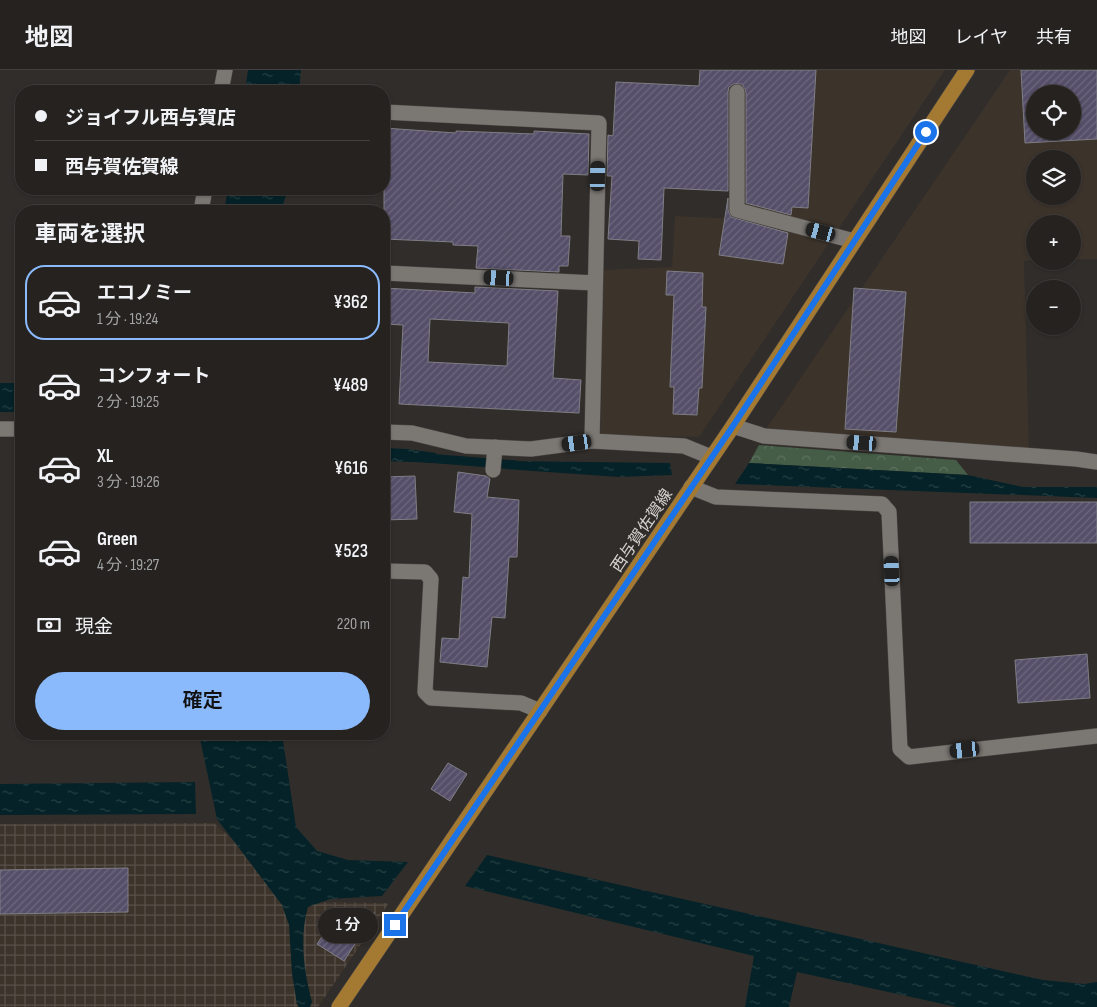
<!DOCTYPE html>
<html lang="ja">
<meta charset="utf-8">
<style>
:root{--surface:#252220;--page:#2d2a29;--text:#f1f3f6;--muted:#a3a4a5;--line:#423f3e;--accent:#8abafc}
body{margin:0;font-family:"Sofia Sans Condensed","Noto Sans JP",sans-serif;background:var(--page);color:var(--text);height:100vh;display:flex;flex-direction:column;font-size:19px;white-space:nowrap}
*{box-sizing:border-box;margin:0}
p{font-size:16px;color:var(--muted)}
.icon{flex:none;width:28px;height:28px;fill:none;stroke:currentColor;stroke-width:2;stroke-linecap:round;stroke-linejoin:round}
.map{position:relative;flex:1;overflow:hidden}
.drawer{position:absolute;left:15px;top:135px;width:375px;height:535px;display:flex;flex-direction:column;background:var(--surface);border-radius:20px;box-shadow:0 1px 4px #0004,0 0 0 1px var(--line)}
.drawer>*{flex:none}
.banner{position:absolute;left:15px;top:15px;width:375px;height:110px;border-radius:20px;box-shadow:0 1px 4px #0004,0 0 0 1px var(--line);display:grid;align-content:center;height:110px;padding:0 20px;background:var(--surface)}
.tools{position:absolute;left:1026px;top:15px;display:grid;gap:10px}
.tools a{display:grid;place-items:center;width:55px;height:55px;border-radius:50%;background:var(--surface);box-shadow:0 1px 4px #0004,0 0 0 1px var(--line);font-size:25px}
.end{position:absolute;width:22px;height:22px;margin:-11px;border:6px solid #1a73e8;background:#fff;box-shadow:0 0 0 2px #fff}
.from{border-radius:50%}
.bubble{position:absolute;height:35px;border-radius:18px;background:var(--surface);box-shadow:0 1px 4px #0004,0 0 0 1px var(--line);font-size:16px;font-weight:600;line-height:35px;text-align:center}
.car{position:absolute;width:15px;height:30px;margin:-15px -8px;border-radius:6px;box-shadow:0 0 4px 1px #0007;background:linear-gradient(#222 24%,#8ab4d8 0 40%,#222 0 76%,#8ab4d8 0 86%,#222 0)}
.banner b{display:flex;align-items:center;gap:18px;height:48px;font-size:19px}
.banner b+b{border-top:1px solid var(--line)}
.banner i{width:12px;height:12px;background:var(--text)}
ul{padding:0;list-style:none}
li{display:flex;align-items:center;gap:15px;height:75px;margin:0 10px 8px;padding:0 10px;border:2px solid transparent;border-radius:20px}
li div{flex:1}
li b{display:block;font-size:19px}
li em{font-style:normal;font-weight:600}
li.on{border-color:var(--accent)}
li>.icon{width:45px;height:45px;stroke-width:1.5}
h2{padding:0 20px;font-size:22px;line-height:60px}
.pay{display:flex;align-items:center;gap:12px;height:55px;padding:0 20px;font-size:19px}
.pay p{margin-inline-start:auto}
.action{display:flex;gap:10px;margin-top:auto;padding:10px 20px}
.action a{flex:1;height:58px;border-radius:30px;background:var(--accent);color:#111;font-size:20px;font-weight:600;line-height:58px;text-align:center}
header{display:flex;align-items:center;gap:30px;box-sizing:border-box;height:70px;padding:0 25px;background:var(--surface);border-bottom:1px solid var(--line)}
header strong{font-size:24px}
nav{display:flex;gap:28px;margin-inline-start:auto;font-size:18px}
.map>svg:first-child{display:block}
.built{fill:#3c332b;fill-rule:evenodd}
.industrial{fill:url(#industrial-grid)}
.forest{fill:url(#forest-crowns)}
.water{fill:url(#water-ripples)}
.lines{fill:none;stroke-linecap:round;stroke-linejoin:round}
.stream{stroke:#042227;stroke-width:9}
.building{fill:url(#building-hatch);stroke:#7f7e84;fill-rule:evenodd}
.lane-casing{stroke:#4e4a47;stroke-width:16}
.street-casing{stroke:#4e4a47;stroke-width:16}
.primary-casing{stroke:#4e4a47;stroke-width:16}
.lane{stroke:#7b7773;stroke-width:15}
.street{stroke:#7b7773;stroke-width:15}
.primary{stroke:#a47932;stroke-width:15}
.route{stroke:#1a73e8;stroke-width:6}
.labels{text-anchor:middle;stroke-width:4;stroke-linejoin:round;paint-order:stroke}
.street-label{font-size:16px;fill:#d5d2d0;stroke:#312d2a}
</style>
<header>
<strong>地図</strong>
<nav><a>地図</a><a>レイヤ</a><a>共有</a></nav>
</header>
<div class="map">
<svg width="1097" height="937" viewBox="0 0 1097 937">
<defs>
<pattern id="industrial-grid" width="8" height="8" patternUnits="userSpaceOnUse" patternTransform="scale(1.25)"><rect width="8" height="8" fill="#3c332b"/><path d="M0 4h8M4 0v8" fill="none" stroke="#575049"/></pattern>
<pattern id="forest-crowns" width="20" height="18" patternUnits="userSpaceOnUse" patternTransform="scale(1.25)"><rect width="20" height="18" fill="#455c46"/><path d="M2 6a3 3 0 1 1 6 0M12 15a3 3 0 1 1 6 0" fill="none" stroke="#5f7260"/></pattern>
<pattern id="water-ripples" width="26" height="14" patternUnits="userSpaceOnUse" patternTransform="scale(1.25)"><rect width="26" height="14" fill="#042227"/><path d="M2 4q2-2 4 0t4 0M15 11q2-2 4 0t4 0" fill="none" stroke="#284145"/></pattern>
<pattern id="building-hatch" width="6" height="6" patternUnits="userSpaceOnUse" patternTransform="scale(1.25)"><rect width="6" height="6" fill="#554f6a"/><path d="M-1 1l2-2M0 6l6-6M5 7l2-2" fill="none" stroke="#6d677e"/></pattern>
</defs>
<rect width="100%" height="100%" fill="#312d2a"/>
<path class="built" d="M746 0H945L699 367 601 365 602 200 672 197 675 146 738 149Z
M1010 0H1097V189H1073L1072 154H1035V190L1024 191 1029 383 764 362ZM1035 24H1072V61H1035ZM1035 89H1072V126H1035Z"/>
<path class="industrial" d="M214 753 302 832 389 833 318 937H0V754Z"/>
<path class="forest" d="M759 375 956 390 968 405 749 393Z"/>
<path class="water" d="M248 0H301L299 21H245Z
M228 119H288L281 141H224Z
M0 313H21V342H0Z
M384 378 407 379 436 383 439 393 384 391Z
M506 391 670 393 672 405 619 407 505 399Z
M749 393 968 405 1023 417H1097V428L735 414Z
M199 664H282L296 757 317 781 348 790 408 792 382 826 330 829 308 837C299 867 304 902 312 932L310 937H299L297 934 292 904 289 855 282 835 217 749Z
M195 712 196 744 0 745V714Z
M487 785 1043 910 1084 914 1097 912V937H957L797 902 789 937H745L754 886 465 816Z"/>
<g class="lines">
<path class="stream" d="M426 388 516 395"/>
</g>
<path class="building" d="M700 0H816L808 138 792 137 791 145 746 133V22L742 14H733L729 17 728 22V121L664 118 661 190 638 189 639 171 608 169 612 106H607L608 65 613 66 616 12 699 16Z
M1021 0H1097V69L1025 73ZM1035 24H1072V61H1035Z
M384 58 456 63V61L534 64V61L589 64 588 105 563 104 561 166H570L568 196H559V202L476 198 478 176 453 175V172L384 169Z
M728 128V140L731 147 788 163 783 194 719 185Z
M667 201 703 203 702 237H706L702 318H699L697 345 673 344 674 317H670L674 225H666Z
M475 217 558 221 553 308 581 310 579 343 399 334 403 255 384 254V218L475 223ZM430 249 509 253 507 296 428 292Z
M854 218 906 222 896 362 845 359Z
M458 402 486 406 490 409 487 427 519 430 517 487H509L505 548 492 547 487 597 440 592 442 568 459 569 463 507 469 508 472 444 454 442Z
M415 406 417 449 384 450V407Z
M970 432H1097V473H970Z
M1087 584 1090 628 1018 633 1015 590Z
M448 693 467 704 450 731 431 719Z
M128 798V842L0 844V800Z
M338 843H375L344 891 317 874Z"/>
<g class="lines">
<defs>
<path id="lane" d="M493 400 495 377"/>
<path id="street" d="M221 21 225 0
M737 22V140L854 171
M384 42 599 53 592 371
M201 141 205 119
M384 203 595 213
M733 356 764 366 1076 389 1097 392
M0 359H21
M384 362 412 363 466 376 531 379 592 371 684 376 711 387
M691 417 716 427 882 434 889 442 900 679 909 687 1097 666
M384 501 425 502 431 509 425 622 431 628 521 633 540 641"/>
<path id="primary" d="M339 937 733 356 967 0"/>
</defs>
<use href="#lane" class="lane-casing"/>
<use href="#street" class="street-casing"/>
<use href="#primary" class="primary-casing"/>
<use href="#lane" class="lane"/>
<use href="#street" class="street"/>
<use href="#primary" class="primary"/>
</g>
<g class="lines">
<path class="route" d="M395 855 733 356 926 62"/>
</g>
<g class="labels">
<g class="street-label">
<text transform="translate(641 460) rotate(-56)" y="6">西与賀佐賀線</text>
</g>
</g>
</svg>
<div class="tools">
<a><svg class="icon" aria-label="locate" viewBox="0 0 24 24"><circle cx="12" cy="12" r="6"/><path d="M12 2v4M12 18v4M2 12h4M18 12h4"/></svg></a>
<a><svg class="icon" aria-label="layers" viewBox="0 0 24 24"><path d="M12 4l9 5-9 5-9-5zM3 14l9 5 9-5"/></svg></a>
<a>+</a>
<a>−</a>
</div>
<i class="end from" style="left:926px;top:62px"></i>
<i class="end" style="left:395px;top:855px"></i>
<div class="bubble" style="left:318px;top:838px;width:60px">1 分</div>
<i class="car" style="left:598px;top:106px;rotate:1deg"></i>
<i class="car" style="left:821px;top:162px;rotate:285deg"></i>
<i class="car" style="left:499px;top:208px;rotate:273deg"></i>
<i class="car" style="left:577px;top:373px;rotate:262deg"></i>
<i class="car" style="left:862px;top:373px;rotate:274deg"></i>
<i class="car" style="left:892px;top:501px;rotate:357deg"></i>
<i class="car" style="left:965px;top:680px;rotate:264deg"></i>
<div class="banner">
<b><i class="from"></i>ジョイフル西与賀店</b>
<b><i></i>西与賀佐賀線</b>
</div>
<section class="drawer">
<h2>車両を選択</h2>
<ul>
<li class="on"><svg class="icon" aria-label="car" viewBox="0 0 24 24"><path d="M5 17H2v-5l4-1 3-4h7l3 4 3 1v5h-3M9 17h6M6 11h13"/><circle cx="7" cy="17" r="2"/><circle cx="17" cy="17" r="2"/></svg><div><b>エコノミー</b><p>1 分 · 19:24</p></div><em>¥362</em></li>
<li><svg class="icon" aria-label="car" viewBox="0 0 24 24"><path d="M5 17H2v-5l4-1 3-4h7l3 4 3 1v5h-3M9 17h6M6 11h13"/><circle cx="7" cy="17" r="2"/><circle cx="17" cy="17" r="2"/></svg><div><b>コンフォート</b><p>2 分 · 19:25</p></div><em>¥489</em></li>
<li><svg class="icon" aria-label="car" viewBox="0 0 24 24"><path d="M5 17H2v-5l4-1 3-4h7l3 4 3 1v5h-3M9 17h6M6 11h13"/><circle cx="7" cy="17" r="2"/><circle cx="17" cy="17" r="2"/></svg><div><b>XL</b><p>3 分 · 19:26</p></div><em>¥616</em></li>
<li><svg class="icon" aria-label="car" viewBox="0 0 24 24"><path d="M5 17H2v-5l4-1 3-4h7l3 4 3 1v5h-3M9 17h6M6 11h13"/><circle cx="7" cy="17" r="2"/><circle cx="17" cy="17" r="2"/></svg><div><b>Green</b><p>4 分 · 19:27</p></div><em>¥523</em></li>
</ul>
<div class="pay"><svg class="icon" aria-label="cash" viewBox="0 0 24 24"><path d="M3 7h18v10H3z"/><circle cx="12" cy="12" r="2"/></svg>現金<p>220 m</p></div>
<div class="action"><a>確定</a></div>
</section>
</div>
